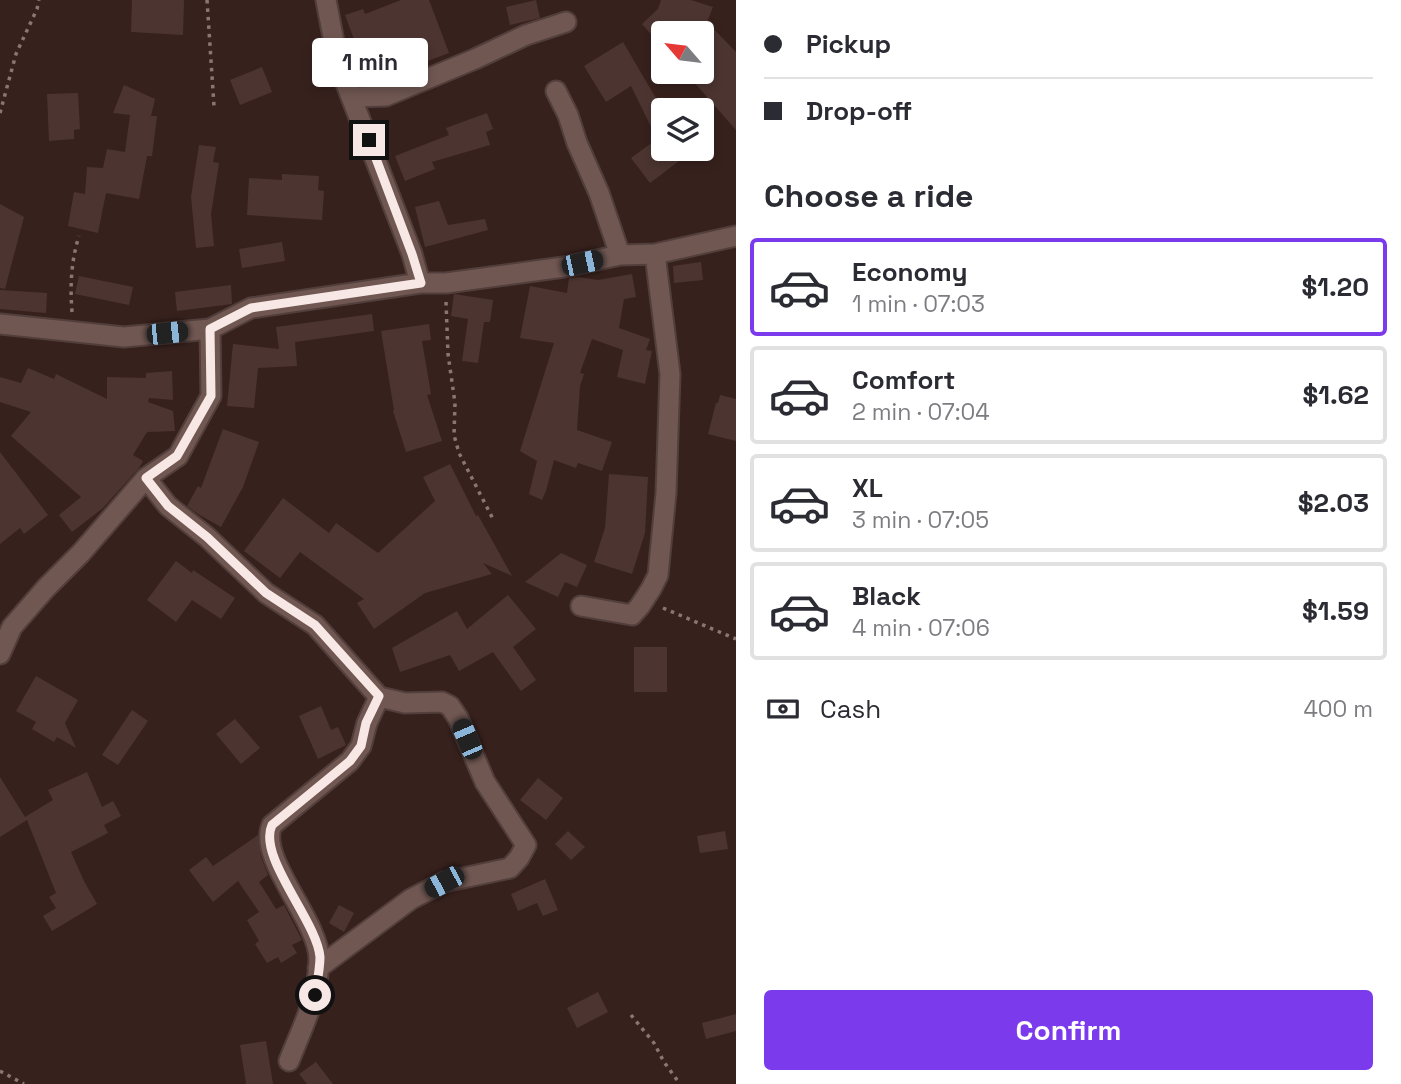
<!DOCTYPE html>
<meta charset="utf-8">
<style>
:root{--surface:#fff;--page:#f2f2f3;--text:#2b2b33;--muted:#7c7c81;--line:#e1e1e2;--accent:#7c3aed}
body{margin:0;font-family:"Space Grotesk",sans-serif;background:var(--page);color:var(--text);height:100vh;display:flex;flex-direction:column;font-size:26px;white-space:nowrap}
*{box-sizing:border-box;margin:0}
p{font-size:23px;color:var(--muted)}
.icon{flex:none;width:38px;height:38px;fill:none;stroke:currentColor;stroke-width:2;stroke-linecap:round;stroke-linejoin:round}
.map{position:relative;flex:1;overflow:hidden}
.panel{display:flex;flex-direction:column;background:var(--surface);width:665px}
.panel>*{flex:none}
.guide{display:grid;align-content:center;height:154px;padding:0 28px;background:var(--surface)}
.needle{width:46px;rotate:298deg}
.fabs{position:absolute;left:651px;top:21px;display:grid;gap:14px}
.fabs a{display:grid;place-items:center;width:63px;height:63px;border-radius:7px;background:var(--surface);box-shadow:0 4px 10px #0003;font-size:35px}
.end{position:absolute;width:32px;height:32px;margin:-16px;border:9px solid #f8e8e5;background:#111;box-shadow:0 0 0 4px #111}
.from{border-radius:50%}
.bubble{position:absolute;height:49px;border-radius:7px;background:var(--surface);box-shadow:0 4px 10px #0003;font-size:23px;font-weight:600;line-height:49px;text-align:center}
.car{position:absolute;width:21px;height:42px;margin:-21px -10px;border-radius:9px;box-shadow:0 0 5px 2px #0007;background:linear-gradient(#222 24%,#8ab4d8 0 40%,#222 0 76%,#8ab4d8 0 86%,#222 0)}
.guide b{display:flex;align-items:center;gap:24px;height:66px;font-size:26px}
.guide b+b{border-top:2px solid var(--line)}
.guide i{width:18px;height:18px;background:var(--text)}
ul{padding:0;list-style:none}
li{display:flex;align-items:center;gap:21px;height:98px;margin:0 14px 10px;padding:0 14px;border:4px solid var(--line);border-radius:7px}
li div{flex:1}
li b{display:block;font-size:26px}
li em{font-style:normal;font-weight:600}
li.selected{border-color:var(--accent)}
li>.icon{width:63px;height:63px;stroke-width:1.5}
h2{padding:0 28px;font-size:32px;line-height:84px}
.pay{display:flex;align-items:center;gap:18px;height:77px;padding:0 28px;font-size:26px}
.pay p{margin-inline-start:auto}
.action{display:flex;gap:14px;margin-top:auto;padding:14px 28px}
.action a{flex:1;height:80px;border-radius:7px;background:var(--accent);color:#fff;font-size:28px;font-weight:600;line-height:80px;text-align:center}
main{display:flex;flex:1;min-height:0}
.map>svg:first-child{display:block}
.building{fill:#4c3531}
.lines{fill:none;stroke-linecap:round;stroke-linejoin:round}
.street-casing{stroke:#523f3c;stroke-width:23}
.path{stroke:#8a7773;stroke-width:3.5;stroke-dasharray:3.5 5;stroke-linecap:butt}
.street{stroke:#705752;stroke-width:19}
.route{stroke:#f8e8e5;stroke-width:9}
</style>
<main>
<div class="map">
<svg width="736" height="1084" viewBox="0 0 736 1084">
<rect width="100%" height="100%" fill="#37211d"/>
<path class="building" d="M132 0H184L183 35 131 32Z
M401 0H429L449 53 422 63 414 42 381 55 384 65 366 72 345 15 363 9 365 14Z
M536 0 540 18 510 25 506 7Z
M661 0H691L713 7 707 22 736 52V130L685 72H702V33H663V48L642 24 658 9Z
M623 42 657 100 663 97V149H695L650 183 631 158 657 139 631 86 606 102 584 66Z
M262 67 272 92 240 105 230 80Z
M124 85 155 99 151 116H157L152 156H147L139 199 106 193 98 233 68 226 74 192 85 194 87 167 103 168 107 149 125 152 130 115 113 113Z
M78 93 80 129 74 130V139L49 141 47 94Z
M487 113 493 129 486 132 490 145 432 162 435 169 405 181 395 156 449 135 446 128Z
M199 145 216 147 213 162 219 163 211 214 214 246 196 248 191 197Z
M282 174 319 176 318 190 324 191 322 220 247 215 249 178 282 180Z
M439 201 448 225 485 219 488 230 425 247 415 207Z
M0 204 24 217 5 289 0 288Z
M282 242 285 261 242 268 239 249Z
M701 262 703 280 674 283 673 266Z
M632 274 636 297 624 299 619 328 650 339 646 350 652 351 645 384 617 377 623 350 592 339 580 373 584 374 580 386 577 430 612 442 602 471 578 463 576 468 554 460 546 491 542 500 529 494 537 461 520 451 554 343 520 338 530 286 567 293 569 278 578 277 598 280Z
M79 276 133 287 129 305 75 294Z
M231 285 232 304 177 311 175 292Z
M0 290 47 293 46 313 0 309Z
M454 294 493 300 490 322H484L478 363 462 361 468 319 451 316Z
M372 314 374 331 295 342 297 366 258 368 254 408 227 406 233 344 279 349 276 327Z
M429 324 431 340 422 341 431 394 427 395 442 441 406 452 393 411 394 410 381 331Z
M28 368 54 379 56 374 107 399V377L146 378V373L172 371 173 400 149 398 148 402 173 411 175 431 147 432 133 455 143 461 139 468 103 508 72 532 59 515 81 497 11 436 31 412 0 402V377L21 383Z
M720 395 736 399V441L708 434 716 403H718Z
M223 429 259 442 243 487 221 527 198 514 187 506 198 486 201 488Z
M0 452 48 515 24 534 20 528 0 544Z
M450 464 476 516 478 515 512 576 483 563 492 574 425 593 374 629 357 603 364 599 300 552 280 578 244 551 283 498 329 533 336 523 378 553 435 501 423 477Z
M609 474 648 477 645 533 632 574 594 562 605 528Z
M561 553 587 565 577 587 565 582 558 597 525 582Z
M176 561 192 573 193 570 235 598 221 619 192 600 176 622 147 600Z
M508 595 536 629 513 647 536 680 521 691 493 652 459 671 450 655 400 672 392 648 457 611 467 629Z
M634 647H667V692H634Z
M36 676 78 700 65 723 76 748 57 737 54 742 32 729 36 722 16 711Z
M321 706 331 730 338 727 346 745 318 759 299 716Z
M132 710 148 721 118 765 102 755Z
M235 719 260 748 241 764 216 734Z
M87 772 102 807 113 801 121 816 104 825 108 833 71 852 84 881 97 904 52 931 43 916 56 908 49 897 56 893 27 820 0 837V777L25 817 53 800 48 790Z
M538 778 563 798 546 820 520 800Z
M568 831 585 847 571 860 555 844Z
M725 831 728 849 700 853 697 836Z
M258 835 261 857 268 875 259 882 276 909 284 905 302 940 292 945 297 953 281 963 278 957 267 963 255 944 259 941 247 920 259 912 238 881 213 902 189 870 206 857 213 866Z
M545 879 558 910 543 916 537 903 518 911 511 894Z
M339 905 354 913 344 932 329 923Z
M598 992 608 1012 577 1028 567 1008Z
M736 1014V1031L706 1039 702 1023Z
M266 1041 273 1084H246L240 1045Z
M316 1062 333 1084H307L299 1074Z"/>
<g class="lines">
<defs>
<path id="street" d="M326 0 338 63 412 254 420 283
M556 91 568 115 577 143 599 193 620 255
M352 97 386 96 475 59 526 35 566 22
M0 324 124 337 210 329 251 308 420 283H446L564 267 620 255 655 254 736 236
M146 478 168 506 207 537 266 593 315 625 379 697 367 723 361 746 350 761 272 825C257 858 319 921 319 959 319 996 302 1028 289 1061
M581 606 632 615 640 606 651 589 658 575 666 493 670 374 655 254
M0 654 12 627 46 588 81 553 146 478 178 456 211 396 210 329
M318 968 411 899 444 882 510 868 519 858 526 845 485 782 458 718 450 706 442 702 405 703 379 697"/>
</defs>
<use href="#street" class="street-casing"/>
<path class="path" d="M207 0 214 106
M0 113 16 54 37 9 39 0
M446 302 448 354 455 403 454 435 459 453 493 519
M72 312C70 286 71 261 79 236
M663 608 736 639
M631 1015 654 1043 664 1062 680 1084
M0 1071 24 1084"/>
<use href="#street" class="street"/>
</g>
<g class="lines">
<path class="route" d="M315 995C317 983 320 969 320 957 317 921 257 857 272 825L350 761 361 746 366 723 379 696 315 625 266 593 207 537 168 506 146 478 177 456 211 396 210 329 251 308 421 283 412 254 369 140"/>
</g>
</svg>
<div class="fabs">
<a><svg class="needle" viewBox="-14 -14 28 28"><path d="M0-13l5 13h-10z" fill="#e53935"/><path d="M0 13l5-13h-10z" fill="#7c7c81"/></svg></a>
<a><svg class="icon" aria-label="layers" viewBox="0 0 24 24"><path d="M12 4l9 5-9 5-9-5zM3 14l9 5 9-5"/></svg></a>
</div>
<i class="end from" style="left:315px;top:995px"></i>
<i class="end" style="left:369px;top:140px"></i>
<div class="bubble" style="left:312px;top:38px;width:116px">1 min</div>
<i class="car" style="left:582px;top:263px;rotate:78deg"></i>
<i class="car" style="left:167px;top:333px;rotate:84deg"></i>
<i class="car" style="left:467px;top:739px;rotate:337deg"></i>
<i class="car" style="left:444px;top:882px;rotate:242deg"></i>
</div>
<section class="panel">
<div class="guide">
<b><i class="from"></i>Pickup</b>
<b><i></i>Drop-off</b>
</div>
<h2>Choose a ride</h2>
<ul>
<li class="selected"><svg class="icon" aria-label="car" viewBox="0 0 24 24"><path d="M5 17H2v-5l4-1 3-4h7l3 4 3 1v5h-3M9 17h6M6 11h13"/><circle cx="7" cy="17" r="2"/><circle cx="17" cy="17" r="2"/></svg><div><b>Economy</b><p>1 min · 07:03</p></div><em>$1.20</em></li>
<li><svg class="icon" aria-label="car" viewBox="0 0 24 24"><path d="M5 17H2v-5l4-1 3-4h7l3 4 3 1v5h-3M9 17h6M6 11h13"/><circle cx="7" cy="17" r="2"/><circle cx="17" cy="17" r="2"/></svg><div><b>Comfort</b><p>2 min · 07:04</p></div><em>$1.62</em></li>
<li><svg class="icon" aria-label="car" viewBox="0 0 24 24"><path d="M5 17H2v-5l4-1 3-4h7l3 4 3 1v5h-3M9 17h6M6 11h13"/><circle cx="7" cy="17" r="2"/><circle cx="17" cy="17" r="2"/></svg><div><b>XL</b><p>3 min · 07:05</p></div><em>$2.03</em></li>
<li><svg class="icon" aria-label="car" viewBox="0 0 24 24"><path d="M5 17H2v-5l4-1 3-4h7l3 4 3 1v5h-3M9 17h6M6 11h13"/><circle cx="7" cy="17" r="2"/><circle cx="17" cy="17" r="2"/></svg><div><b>Black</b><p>4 min · 07:06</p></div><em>$1.59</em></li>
</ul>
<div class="pay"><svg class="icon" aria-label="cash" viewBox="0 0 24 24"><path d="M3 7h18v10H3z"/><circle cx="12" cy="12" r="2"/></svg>Cash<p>400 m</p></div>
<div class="action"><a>Confirm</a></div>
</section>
</main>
